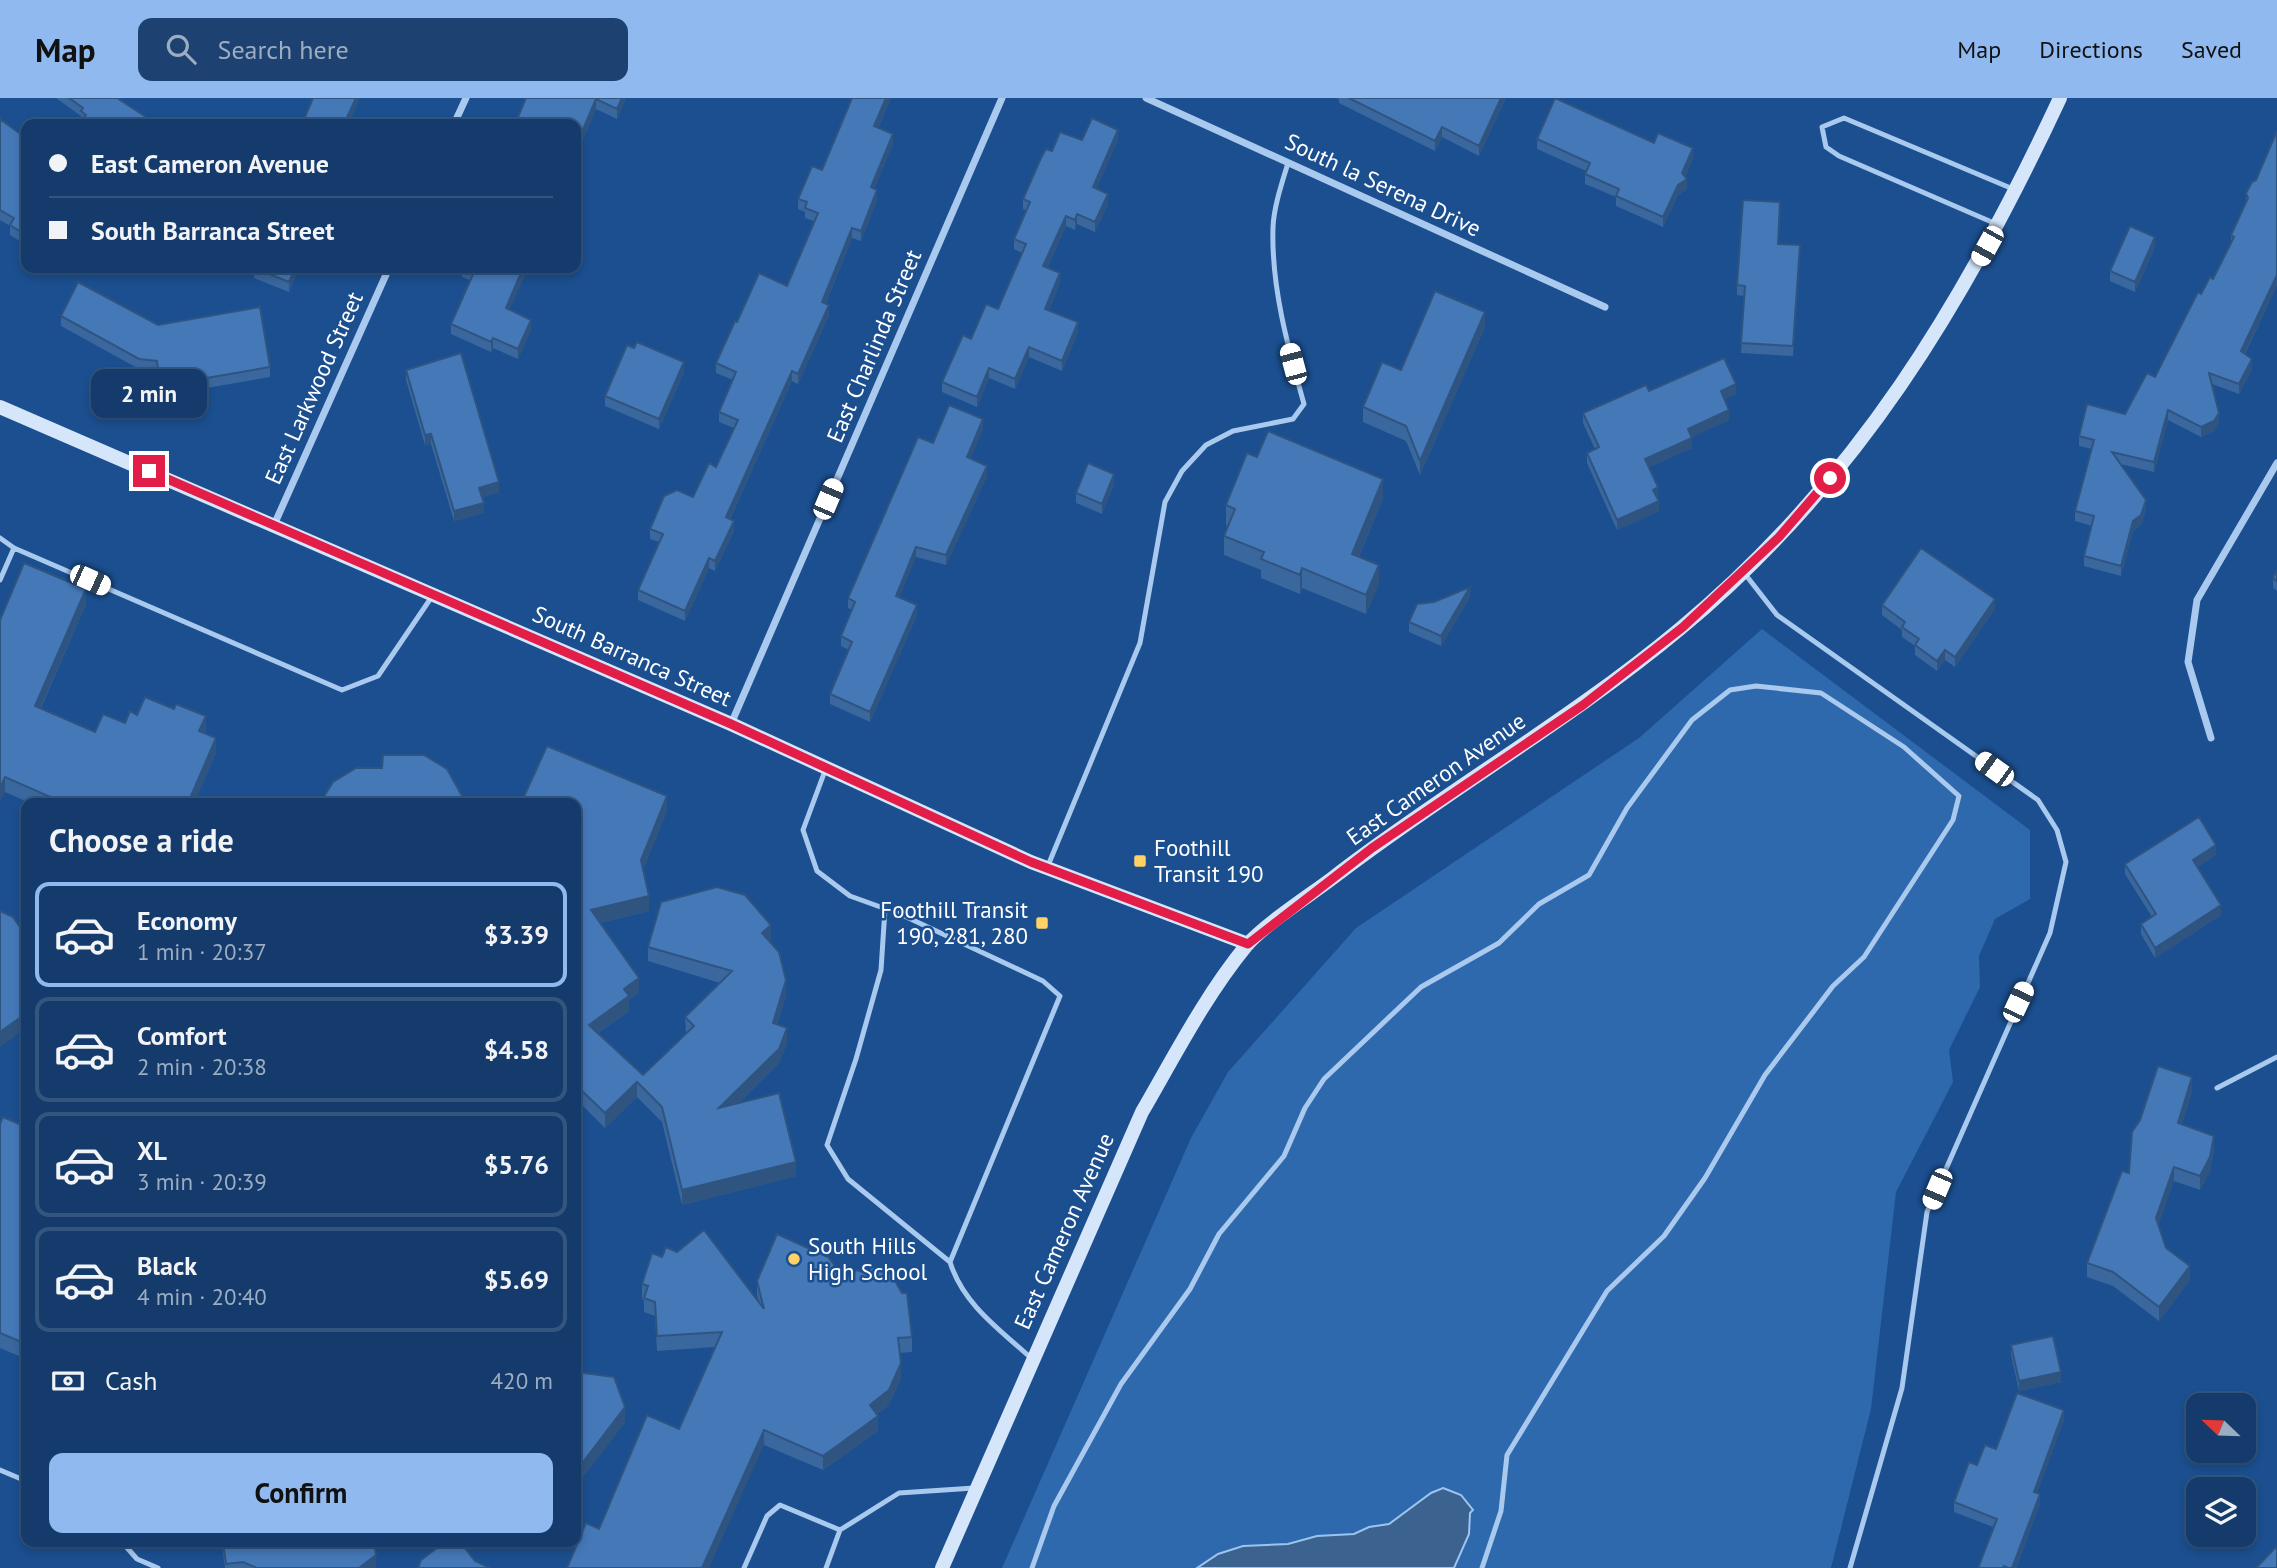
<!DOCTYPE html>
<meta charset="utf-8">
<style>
:root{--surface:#143b6b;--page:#1d4271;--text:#f1f3f6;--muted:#9dadc1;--line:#33557e;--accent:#90b9f0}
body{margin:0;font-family:"PT Sans",sans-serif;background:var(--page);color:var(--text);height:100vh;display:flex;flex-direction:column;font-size:26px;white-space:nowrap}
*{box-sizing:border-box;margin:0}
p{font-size:23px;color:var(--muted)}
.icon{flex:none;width:38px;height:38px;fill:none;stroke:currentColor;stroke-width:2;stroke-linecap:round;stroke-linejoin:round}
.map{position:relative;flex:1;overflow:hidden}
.panel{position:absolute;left:21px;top:700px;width:560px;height:749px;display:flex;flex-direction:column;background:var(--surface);border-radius:14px;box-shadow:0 4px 10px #0003,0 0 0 2px var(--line)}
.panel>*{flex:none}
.hud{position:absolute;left:21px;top:21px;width:560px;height:154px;border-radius:14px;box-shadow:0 4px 10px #0003,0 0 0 2px var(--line);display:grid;align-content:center;height:154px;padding:0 28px;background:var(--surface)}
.needle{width:46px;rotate:293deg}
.tools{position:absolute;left:2186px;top:1295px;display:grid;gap:14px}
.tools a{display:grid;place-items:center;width:70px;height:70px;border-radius:14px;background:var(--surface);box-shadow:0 4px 10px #0003,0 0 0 2px var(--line);font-size:35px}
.end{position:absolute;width:32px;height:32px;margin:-16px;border:9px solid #e11d48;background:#fff;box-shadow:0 0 0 4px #fff}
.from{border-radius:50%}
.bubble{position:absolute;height:49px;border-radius:14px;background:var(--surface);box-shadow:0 4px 10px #0003,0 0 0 2px var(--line);font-size:23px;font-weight:600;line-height:49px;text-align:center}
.car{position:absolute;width:21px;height:42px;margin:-21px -10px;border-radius:9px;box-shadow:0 0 5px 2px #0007;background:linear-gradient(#fff 24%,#345 0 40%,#fff 0 76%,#345 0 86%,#fff 0)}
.hud b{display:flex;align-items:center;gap:24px;height:66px;font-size:26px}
.hud b+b{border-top:2px solid var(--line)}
.hud i{width:18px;height:18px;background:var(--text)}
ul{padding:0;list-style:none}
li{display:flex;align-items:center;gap:21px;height:105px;margin:0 14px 10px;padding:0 14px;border:4px solid var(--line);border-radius:14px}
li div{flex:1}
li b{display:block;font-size:26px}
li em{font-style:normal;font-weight:600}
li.on{border-color:var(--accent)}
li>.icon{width:63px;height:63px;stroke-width:1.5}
h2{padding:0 28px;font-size:32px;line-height:84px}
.pay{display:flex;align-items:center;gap:18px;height:77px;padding:0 28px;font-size:26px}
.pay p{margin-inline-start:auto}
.button{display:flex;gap:14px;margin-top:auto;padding:14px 28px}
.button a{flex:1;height:80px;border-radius:14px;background:var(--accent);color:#111;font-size:28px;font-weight:600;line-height:80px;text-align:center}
header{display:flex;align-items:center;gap:42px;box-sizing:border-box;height:98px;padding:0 35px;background:var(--accent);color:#111}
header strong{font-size:33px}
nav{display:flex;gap:38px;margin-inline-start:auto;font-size:24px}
.search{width:490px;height:63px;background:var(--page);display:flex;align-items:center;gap:18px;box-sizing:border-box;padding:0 24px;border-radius:14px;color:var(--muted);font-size:26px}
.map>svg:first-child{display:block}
.green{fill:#2e69ad}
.water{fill:#3c6290;stroke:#9cc4f0;stroke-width:2}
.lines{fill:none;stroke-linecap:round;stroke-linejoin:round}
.lane{stroke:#a9c9ee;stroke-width:5}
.street{stroke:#a9c9ee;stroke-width:7}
.secondary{stroke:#d6e6fa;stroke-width:14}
.wall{fill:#3a679d}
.shaded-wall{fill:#305480}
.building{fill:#4478b7;stroke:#305480;stroke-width:2}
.route{stroke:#e11d48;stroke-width:9}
.poi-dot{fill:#ffd166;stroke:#1b4f8f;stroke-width:2.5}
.labels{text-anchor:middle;stroke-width:5;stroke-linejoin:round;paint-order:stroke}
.street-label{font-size:23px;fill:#fff;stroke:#1b4f8f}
.poi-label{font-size:23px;fill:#fff;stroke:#1b4f8f;text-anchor:start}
</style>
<header>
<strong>Map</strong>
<div class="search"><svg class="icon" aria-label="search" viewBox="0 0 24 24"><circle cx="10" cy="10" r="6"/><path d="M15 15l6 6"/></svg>Search here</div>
<nav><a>Map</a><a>Directions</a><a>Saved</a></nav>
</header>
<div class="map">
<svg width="2277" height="1470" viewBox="0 0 2277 1470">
<rect width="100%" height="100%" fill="#1b4f8f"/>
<path class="green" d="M1762 531 2030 732V801L1995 821 1979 858 1980 889 1949 952 1953 984 1896 1094 1871 1311 1831 1470H1002L1191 1040 1228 974 1356 830 1639 640Z"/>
<path class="water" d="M1443 1390 1461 1397 1473 1412 1470 1415 1469 1436 1454 1470H1197L1218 1456 1243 1448 1288 1446 1317 1438 1354 1436 1369 1429 1389 1426 1431 1395Z"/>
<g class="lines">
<path class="lane" d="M1994 125 1839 58 1826 49 1822 29 1844 20 2013 91
M0 440 14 450 342 592 378 578 433 497
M1745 476 1777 517 2038 702 2057 732 2066 764 2050 835 1927 1114 1902 1290 1850 1470
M0 482 14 450
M826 670 803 732 817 773 850 798 900 816 1043 883 1060 898 950 1164C963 1206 999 1231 1031 1260
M1047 770 1140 545 1165 404 1182 373 1206 347 1233 333 1293 321 1304 306C1288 249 1271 189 1273 129 1274 108 1282 85 1288 65
M885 811 881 872 856 961 827 1047 848 1081 950 1164
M2217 990 2277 959
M0 1372 26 1383
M840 1432 899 1395 974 1390
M122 1444 137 1461 158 1470
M744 1470 767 1418 780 1407 840 1432 826 1470
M1032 1470 1054 1408 1121 1286 1190 1191 1219 1136 1284 1058 1305 1010 1324 981 1421 889 1499 845 1539 806 1589 777 1627 710 1692 622 1730 592 1756 588 1821 595 1904 649 1959 698 1953 722 1864 859 1833 888 1765 977 1705 1080 1664 1138 1607 1193 1507 1357 1501 1413 1482 1470"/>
<path class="street" d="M1146 0 1605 209
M454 26 466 0
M274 427 389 170
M731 626 1002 0
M2211 640 2188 564 2197 502 2277 365"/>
<path class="secondary" d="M0 309 731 626 1031 764 1248 846
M942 1470 1142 1014C1174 959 1205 898 1246 848 1265 826 1309 798 1334 779 1447 692 1571 622 1681 530 1856 385 1965 204 2060 0"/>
</g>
<path class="wall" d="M56 0H117L149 26H84L81 23V18Z
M526 0H626L617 21 596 11 581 46 576 44V26Z
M852 0H891L878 30 893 46 874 91 877 102 861 143 852 140 826 205 829 217 798 286 792 283 730 421 734 433 715 473 709 470 685 523 638 502V492L659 444 650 441V431L693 399 716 369 734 330 719 324V314L733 282 716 275V265L737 224 787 188 814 123 805 120V114L798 111V101L822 72Z
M1336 0H1505V2L1479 58 1442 39 1435 53 1339 5V1Z
M0 19 1 22 26 40V147L10 137V128L0 122Z
M1537 41 1654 45 1693 60 1685 79 1687 91 1678 97 1663 129 1616 108V99L1585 86V76L1586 73 1537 51Z
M1082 42H1118L1096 91 1108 106 1095 134 1077 126 1075 132 1066 128 1047 170 1060 185 1049 212 1078 234 1062 273 1029 259 1015 291 989 280 977 309 942 294V284L971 241 998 211 1022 155 1014 151V141L1026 112 1023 111V101L1052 53Z
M2246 95 2277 187 2245 256 2252 271 2239 296 2212 286 2219 325 2214 333 2201 339 2168 322 2154 374 2120 366 2146 412 2141 427 2133 433 2121 478 2084 468V458L2092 428 2075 423V413L2092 351 2079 348V338L2125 316 2155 279 2201 196 2213 181 2231 145V137L2246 103Z
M1780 114 1778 146 1800 157 1793 258 1741 255 1744 198 1737 197V187Z
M2155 149 2135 194 2110 183V173Z
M254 170H299L289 194 254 180Z
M462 170H528L509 212 531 232 518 261 493 250 491 254 451 236V226L470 182 462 179Z
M61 218 158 227 270 269V279L160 298 157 273 139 271 61 228Z
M1485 229 1420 377 1406 343 1363 324V309L1401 272Z
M406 272 499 394 482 399 484 415 454 423 431 346 425 347 406 282Z
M684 274 659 331 605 308V298Z
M1649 293 1736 296 1725 301 1729 322 1692 339V350L1649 369 1658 399 1659 413 1617 432 1587 365V355L1595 351 1583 325V315Z
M983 331 970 361 987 378 946 467 916 459 899 499 917 517 870 624 830 606V596L849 552 841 548V538L852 512 848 510V500L933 345Z
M1257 359 1383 400 1359 459 1379 486 1366 516 1302 490 1300 496 1261 480V472L1224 457V438L1228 428 1226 427V407Z
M1114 386 1102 416 1076 405V395Z
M2277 472V493L2273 490V480Z
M1470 499 1441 548 1409 534V524Z
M86 506 41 610 95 634 125 625 137 617 206 633 205 635 216 655 194 705H30L5 694 0 522Z
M1882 507 1995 511 1955 569 1945 562 1937 573 1915 557V548L1902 539V532L1882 517Z
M576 705 667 713 643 772 649 813 600 825 639 894 629 902V913L598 935 643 977 686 935 685 919 720 885 648 863V849L771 842 769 844 786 897 777 927 787 945 779 965 739 1005 796 1078 682 1107 662 1024 637 999 605 1030 576 1001Z
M2216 757 2197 769 2221 817 2155 860 2141 836V826L2152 819 2125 776V766Z
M2192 993 2182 1026 2214 1052 2210 1073 2200 1092 2174 1083 2158 1127 2166 1150 2190 1182 2159 1223 2113 1188 2087 1179V1165L2129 1075Z
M0 1026 26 1029V1261L0 1250Z
M845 1181 912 1239V1254L900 1255 901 1280 889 1307 877 1316 878 1333 823 1372 764 1347 599 1431 679 1331 715 1249 657 1253 655 1218 644 1214V1202L642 1201V1186L759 1204 757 1197V1183Z
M2011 1247 2061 1284 2019 1293 2011 1257Z
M576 1274 625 1324 583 1379 576 1373Z
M2064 1322 2037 1395 2040 1406 2016 1470H1978L1993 1429 1954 1414V1404L1977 1367 1996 1351Z
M195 1444H374L376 1470H225L222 1448 196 1451Z"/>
<path class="shaded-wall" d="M356 0H360L349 26H344Z
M622 0H626L617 21V11Z
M886 0H891L874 38V28Z
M1501 0H1505V2L1479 58V48Z
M596 1V11L581 46V36Z
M1442 29V39L1435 53V43Z
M1118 32V42L1093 99V89Z
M893 36V46L871 99V89Z
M1693 50V60L1683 84 1687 81V91L1678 97 1663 129V119Z
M877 92V102L861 143V133Z
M1108 96V106L1095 134V124Z
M1077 116V126L1075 132V122Z
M1066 118V128L1043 178V168Z
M852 130V140L822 214V204Z
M2155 139V149L2135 194V184Z
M1800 147V157L1793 258V248Z
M295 170H299L289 194V184Z
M523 170H528L506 220V210Z
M1060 175V185L1045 221V211Z
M2277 177V187L2241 263V253Z
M829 207V217L798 286V276Z
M1485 214V229L1420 377V363Z
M531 222V232L518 261V251Z
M1078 224V234L1062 273V263Z
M493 240V250L491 254V244Z
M1029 249V259L1015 291V281Z
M2252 261V271L2239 296V286Z
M684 264V274L659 331V321Z
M989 270V280L977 309V299Z
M792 273V283L726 429V419Z
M1736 286V296L1721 303V293Z
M1729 312V322L1688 341V331Z
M2168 312V322L2154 374V364Z
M2219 315V325L2214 333 2201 339V329Z
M983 321V331L967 369V359Z
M431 336V346L425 347V337Z
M1692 340V350L1645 371V361Z
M987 368V378L946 467V457Z
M1114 376V386L1102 416V406Z
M1383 381V400L1352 475V456Z
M499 384V394L479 400V390Z
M1658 389V399L1653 402V392Z
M2146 402V412L2141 427 2133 433 2121 478V468L2133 423Z
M1659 403V413L1617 432V422Z
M484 405V415L454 423V413Z
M734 423V433L715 473V463Z
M916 449V459L896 508V498Z
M709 460V470L685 523V513Z
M1379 467V486L1366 516V497Z
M1302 470V490L1300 496V477Z
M1470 489V499L1441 548V538Z
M86 491V506L35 622V608Z
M1995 501V511L1955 569V559Z
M917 507V517L870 624V614Z
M1945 552V562L1937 573V563Z
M206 618V633L199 647V633Z
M216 640V655L194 705H188Z
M5 679V694L0 705V690Z
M667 698V713L641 777V762Z
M2216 747V757L2193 772V762Z
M649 798V813L591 827V812Z
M2221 807V817L2155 860V850Z
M771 827V842L762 850V835Z
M639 880V894L629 902V913L589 941V927L624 891Z
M786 882V897L773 940V925Z
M26 911V926L24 932 0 949V934Z
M787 930V945L779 965 719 1025V1010Z
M2192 979V993L2178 1039V1025Z
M637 984V999L605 1030V1015Z
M2214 1038V1052L2210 1073 2200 1092V1078Z
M796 1064V1078L682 1107V1092Z
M2174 1069V1083L2156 1134V1120Z
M2190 1168V1182L2159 1223V1209Z
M901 1265V1280L889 1307 870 1321V1307Z
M2061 1274V1284L2019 1293V1283Z
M625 1309V1324L583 1379V1364Z
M2064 1312V1322L2034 1404V1394Z
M878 1318V1333L823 1372V1358Z
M764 1332V1347L709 1470H702Z
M2040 1396V1406L2016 1470H2012Z
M376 1457V1470H359Z"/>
<path class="building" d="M69 0H117L149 21 146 26H94L84 19 86 17 81 13 83 10Z
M313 0H356L344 26H302Z
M526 0H622L617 11 596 1 581 36 576 34V26H515Z
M852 0H886L874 28 893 36 871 89 877 92 861 133 852 130 822 204 829 207 798 276 792 273 726 419 734 423 715 463 709 460 685 513 638 492 663 436 650 431 664 398 677 392 693 399 709 365 716 369 738 322 719 314 736 274 716 265 735 223 737 224 759 175 787 188 818 115 805 110 807 104 798 101 812 68 822 72Z
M1349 0H1501L1479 48 1442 29 1435 43Z
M1555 0 1654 45 1658 35 1693 50 1682 75 1687 81 1678 87 1663 119 1616 98 1619 91 1585 76 1590 65 1537 41Z
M0 19 1 22 26 40V137L10 127 14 120 0 112Z
M1092 20 1118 32 1093 89 1108 96 1095 124 1077 116 1075 122 1066 118 1043 168 1060 175 1045 211 1078 224 1062 263 1029 249 1015 281 989 270 977 299 942 284 963 237 971 241 986 206 998 211 1026 146 1014 141 1030 104 1023 101 1041 60 1046 51 1052 53 1060 34 1082 42Z
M2277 33V177L2241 253 2252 261 2239 286 2209 275 2219 315 2214 323 2201 329 2168 312 2154 364 2112 354 2146 402 2141 417 2133 423 2121 468 2084 458 2094 418 2075 413 2094 342 2079 338 2087 306 2125 316 2147 275 2155 279 2198 194 2201 196 2210 179 2213 181 2234 139 2231 137 2248 100 2246 95 2252 84 2256 82Z
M1743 102 1780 104 1778 146 1800 147 1793 248 1741 245 1745 188 1737 187Z
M2130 128 2155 139 2135 184 2110 173Z
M254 170H295L289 184Z
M464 170H523L506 210 531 222 518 251 493 240 491 244 451 226 474 174Z
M78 184 158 227 260 209 270 269 160 288 157 263 139 261 61 218Z
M1435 193 1485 214 1420 363 1406 328 1363 309 1382 264 1401 272Z
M637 244 684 264 659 321 605 298 627 247 634 250Z
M461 255 499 384 479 390 484 405 454 413 431 336 425 337 406 272Z
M1724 260 1736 286 1721 293 1729 312 1688 331 1692 340 1645 361 1658 389 1653 392 1659 403 1617 422 1587 355 1599 349 1583 315 1646 287 1649 293Z
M949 307 983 321 967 359 987 368 946 457 916 449 896 498 917 507 870 614 830 596 852 544 841 538 855 504 848 500 918 339 933 345Z
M1268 333 1383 381 1352 456 1379 467 1366 497 1302 470 1300 477 1261 461 1264 454 1224 438 1235 411 1226 407 1247 355 1257 359Z
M1088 365 1114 376 1102 406 1076 395Z
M1921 450 1995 501 1955 559 1945 552 1937 563 1915 547 1919 541 1902 529 1905 524 1882 507Z
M24 465 86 491 35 608 95 634 103 616 125 625 130 613 137 617 145 599 174 611 176 606 206 618 199 633 216 640 188 705H64L5 679 0 690V522Z
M2277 472V483L2273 480Z
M1470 489 1441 538 1409 524 1417 506 1434 504Z
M547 648 667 698 641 762 649 798 591 812 639 880 624 891 629 898 589 927 643 977 694 928 685 919 732 873 648 849 661 804 717 789 745 797 771 827 762 835 779 854 786 882 773 925 787 930 779 951 719 1010 779 995 796 1064 682 1092 662 1009 637 984 605 1015 576 987V705H521Z
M383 657H424L447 671 466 705H320L333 684 356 670H382Z
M308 699 318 705H304Z
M2199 719 2216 747 2193 762 2221 807 2155 850 2141 826 2156 816 2125 766Z
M0 813 13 819 26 838V911L24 917 0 934Z
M2158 968 2192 979 2178 1025 2214 1038 2210 1059 2200 1078 2174 1069 2156 1120 2166 1150 2190 1168 2159 1209 2113 1174 2087 1165 2122 1073 2129 1075 2132 1034 2140 1022Z
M3 1019 26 1029V1246L0 1235V1026Z
M704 1132 764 1211 757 1183 777 1136 828 1159 845 1181 857 1172 868 1176 871 1168 891 1176 902 1195H907L912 1239 898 1240 901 1265 889 1292 870 1307 878 1318 823 1358 764 1332 702 1470H567L586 1425 599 1431 647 1317 679 1331 722 1234 657 1238 655 1204 644 1200 648 1188 642 1186 652 1155 662 1159 666 1149 677 1154Z
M2053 1238 2061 1274 2019 1283 2011 1247Z
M576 1274 614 1279 625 1309 583 1364 576 1358Z
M2017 1295 2064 1312 2034 1394 2040 1396 2012 1470H2008L2004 1468 2003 1470H1978L1997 1421 1954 1404 1969 1364 1977 1367 1985 1347 1996 1351Z
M223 1444H374L376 1457 359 1470H257L243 1464 226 1466Z
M445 1444H460L475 1463 490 1470H418L421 1462Z
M2277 1448V1470H2256Z"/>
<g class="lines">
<path class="route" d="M149 373 731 626 1031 764 1248 846 1372 750 1583 607 1683 529 1779 439 1830 380"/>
</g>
<g class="poi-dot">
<rect x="1133" y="756" width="14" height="14" rx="3.5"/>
<rect x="1035" y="818" width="14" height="14" rx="3.5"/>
<circle cx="794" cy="1161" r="7"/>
</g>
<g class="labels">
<g class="street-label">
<text transform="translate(1383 87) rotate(25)" y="8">South la Serena Drive</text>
<text transform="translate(874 248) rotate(-67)" y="8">East Charlinda Street</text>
<text transform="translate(314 290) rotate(-66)" y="8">East Larkwood Street</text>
<text transform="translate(632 558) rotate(24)" y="8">South Barranca Street</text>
<text transform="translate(1436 681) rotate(-35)" y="8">East Cameron Avenue</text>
<text transform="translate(1064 1133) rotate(-66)" y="8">East Cameron Avenue</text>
</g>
<g class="poi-label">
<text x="1154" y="758">Foothill<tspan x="1154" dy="26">Transit 190</tspan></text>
<text x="1028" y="820" text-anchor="end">Foothill Transit<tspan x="1028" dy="26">190, 281, 280</tspan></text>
<text x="808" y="1156">South Hills<tspan x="808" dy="26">High School</tspan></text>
</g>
</g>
</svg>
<div class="tools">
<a><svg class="needle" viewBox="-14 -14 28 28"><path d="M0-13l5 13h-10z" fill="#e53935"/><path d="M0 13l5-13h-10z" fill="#9dadc1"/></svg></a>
<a><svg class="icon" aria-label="layers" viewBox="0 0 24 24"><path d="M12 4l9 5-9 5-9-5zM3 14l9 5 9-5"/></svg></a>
</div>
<i class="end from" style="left:1830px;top:380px"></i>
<i class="end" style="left:149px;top:373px"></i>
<div class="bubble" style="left:91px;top:271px;width:116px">2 min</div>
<i class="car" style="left:1987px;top:148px;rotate:209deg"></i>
<i class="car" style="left:1293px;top:266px;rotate:345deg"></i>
<i class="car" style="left:828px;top:401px;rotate:23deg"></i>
<i class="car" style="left:90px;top:482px;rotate:114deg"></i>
<i class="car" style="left:1994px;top:671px;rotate:306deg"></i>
<i class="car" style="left:2018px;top:904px;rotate:25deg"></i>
<i class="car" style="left:1937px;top:1091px;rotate:203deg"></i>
<div class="hud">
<b><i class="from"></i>East Cameron Avenue</b>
<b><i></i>South Barranca Street</b>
</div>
<section class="panel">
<h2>Choose a ride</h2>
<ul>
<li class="on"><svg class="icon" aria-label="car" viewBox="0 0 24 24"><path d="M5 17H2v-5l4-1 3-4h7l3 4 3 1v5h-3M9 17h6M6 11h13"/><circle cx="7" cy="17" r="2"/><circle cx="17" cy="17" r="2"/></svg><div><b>Economy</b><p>1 min · 20:37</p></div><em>$3.39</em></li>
<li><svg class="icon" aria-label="car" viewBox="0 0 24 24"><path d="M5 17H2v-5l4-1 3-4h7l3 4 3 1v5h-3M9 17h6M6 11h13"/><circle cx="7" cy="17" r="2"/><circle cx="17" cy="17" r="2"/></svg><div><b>Comfort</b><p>2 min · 20:38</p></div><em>$4.58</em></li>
<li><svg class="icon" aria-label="car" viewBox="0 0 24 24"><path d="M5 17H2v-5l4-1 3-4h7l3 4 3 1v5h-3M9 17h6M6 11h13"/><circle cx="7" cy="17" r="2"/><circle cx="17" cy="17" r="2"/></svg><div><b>XL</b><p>3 min · 20:39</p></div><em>$5.76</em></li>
<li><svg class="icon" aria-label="car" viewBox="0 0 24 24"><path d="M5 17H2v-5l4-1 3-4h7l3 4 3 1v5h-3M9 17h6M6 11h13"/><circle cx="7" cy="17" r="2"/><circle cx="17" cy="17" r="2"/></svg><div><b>Black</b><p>4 min · 20:40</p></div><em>$5.69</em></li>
</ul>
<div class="pay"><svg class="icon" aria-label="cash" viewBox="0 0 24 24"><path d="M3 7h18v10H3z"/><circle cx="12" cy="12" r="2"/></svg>Cash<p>420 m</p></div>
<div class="button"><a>Confirm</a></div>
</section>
</div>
